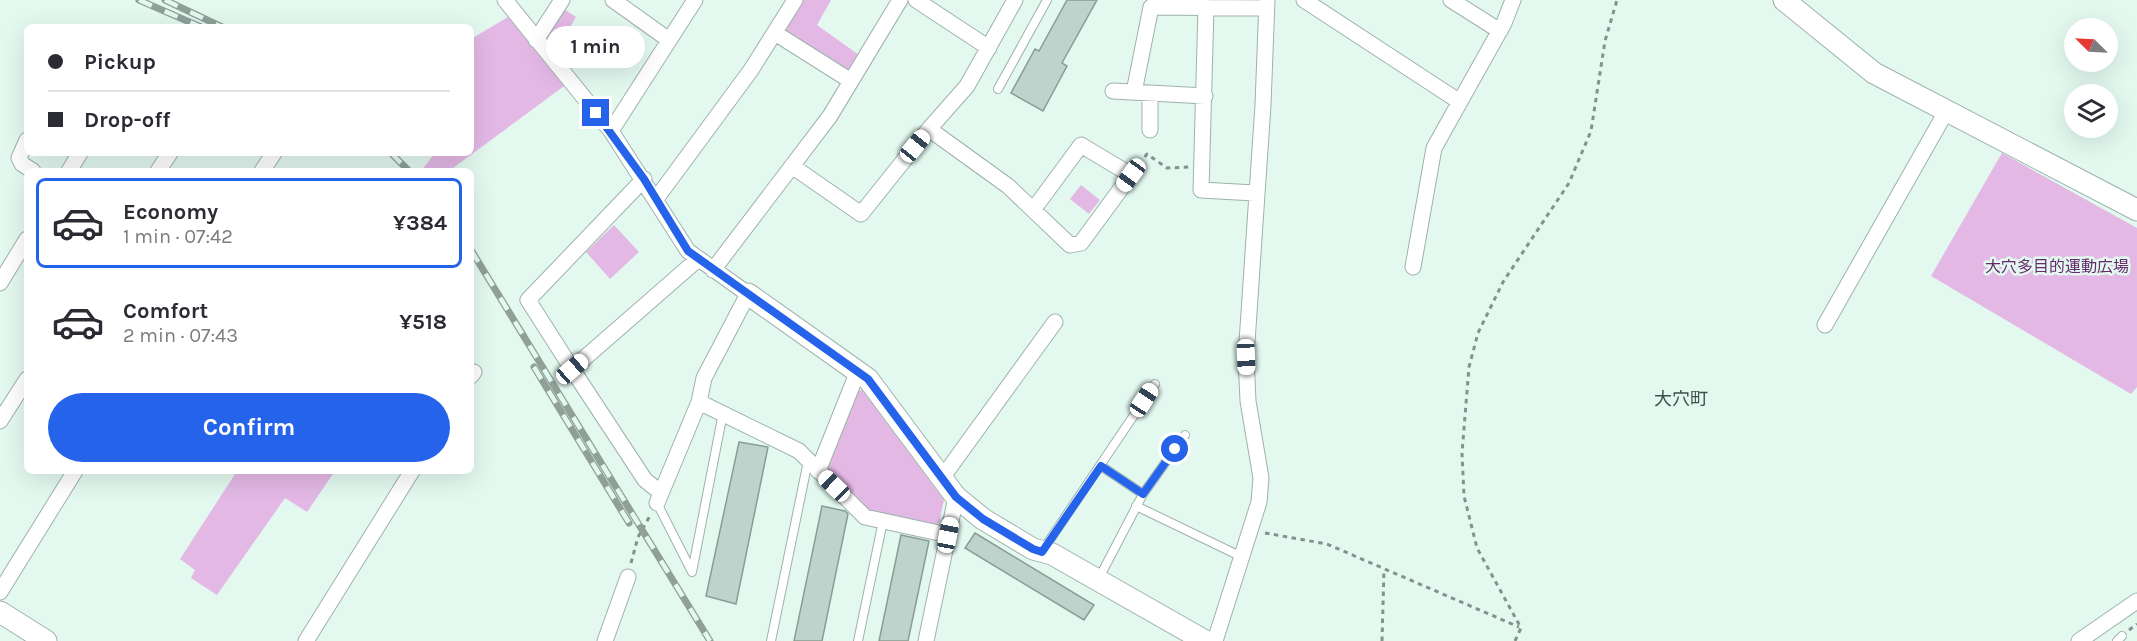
<!DOCTYPE html>
<meta charset="utf-8">
<style>
:root{--surface:#fff;--page:#f7f7f7;--text:#2b2b33;--muted:#7c7c81;--line:#e1e1e2;--accent:#2563eb}
body{margin:0;font-family:Karla,"Noto Sans JP",sans-serif;background:var(--page);color:var(--text);height:100vh;display:flex;flex-direction:column;font-size:22px;white-space:nowrap}
*{box-sizing:border-box;margin:0}
p{font-size:20px;color:var(--muted)}
.icon{flex:none;width:33px;height:33px;fill:none;stroke:currentColor;stroke-width:2;stroke-linecap:round;stroke-linejoin:round}
.map{position:relative;flex:1;overflow:hidden}
.side{position:absolute;left:24px;top:168px;width:450px;height:306px;display:flex;flex-direction:column;background:var(--surface);border-radius:9px;box-shadow:0 6px 24px #0002}
.side>*{flex:none}
.top-card{position:absolute;left:24px;top:24px;width:450px;height:132px;border-radius:9px;box-shadow:0 6px 24px #0002;display:grid;align-content:center;height:132px;padding:0 24px;background:var(--surface)}
.needle{width:39px;rotate:294deg}
.fabs{position:absolute;left:2064px;top:18px;display:grid;gap:12px}
.fabs a{display:grid;place-items:center;width:54px;height:54px;border-radius:50%;background:var(--surface);box-shadow:0 6px 24px #0002;font-size:30px}
.end{position:absolute;width:27px;height:27px;margin:-14px;border:8px solid #2563eb;background:#fff;box-shadow:0 0 0 3px #fff}
.from{border-radius:50%}
.bubble{position:absolute;height:42px;border-radius:21px;background:var(--surface);box-shadow:0 6px 24px #0002;font-size:20px;font-weight:700;line-height:42px;text-align:center}
.car{position:absolute;width:18px;height:36px;margin:-18px -9px;border-radius:8px;box-shadow:0 0 4px 2px #0007;background:linear-gradient(#fff 24%,#345 0 40%,#fff 0 76%,#345 0 86%,#fff 0)}
.top-card b{display:flex;align-items:center;gap:21px;height:57px;font-size:22px}
.top-card b+b{border-top:2px solid var(--line)}
.top-card i{width:15px;height:15px;background:var(--text)}
ul{padding:10px 0 0;list-style:none}
li{display:flex;align-items:center;gap:18px;height:90px;margin:0 12px 9px;padding:0 12px;border:3px solid transparent;border-radius:9px}
li div{flex:1}
li b{display:block;font-size:22px}
li em{font-style:normal;font-weight:700}
li.active{border-color:var(--accent)}
li>.icon{width:54px;height:54px;stroke-width:1.5}
.action{display:flex;gap:12px;margin-top:auto;padding:12px 24px}
.action a{flex:1;height:69px;border-radius:36px;background:var(--accent);color:#fff;font-size:24px;font-weight:700;line-height:69px;text-align:center}
.map>svg:first-child{display:block}
.green{fill:#e3b8e5}
.building{fill:#bed3cb;stroke:#899d95;stroke-width:1.5}
.lines{fill:none;stroke-linecap:round;stroke-linejoin:round}
.lane-casing{stroke:#9eb2aa;stroke-width:10}
.street-casing{stroke:#9eb2aa;stroke-width:17}
.secondary-casing{stroke:#9eb2aa;stroke-width:23}
.path{stroke:#83928c;stroke-width:3;stroke-dasharray:4.5 4.5;stroke-linecap:butt}
.lane{stroke:#fff;stroke-width:8}
.street{stroke:#fff;stroke-width:15}
.secondary{stroke:#fff;stroke-width:21}
.rail-casing{stroke:#90a099;stroke-width:7}
.rail{stroke:#e3f9f0;stroke-width:4.5;stroke-dasharray:14;stroke-linecap:butt}
.route{stroke:#2563eb;stroke-width:8}
.labels{text-anchor:middle;stroke-width:5;stroke-linejoin:round;paint-order:stroke}
.park-label{font-size:16px;fill:#66296b;stroke:#e3f9f0}
.neighbourhood-label{font-size:18px;fill:#3e514a;stroke:#e3f9f0}
</style>
<div class="map">
<svg width="2137" height="641" viewBox="0 0 2137 641">
<rect width="100%" height="100%" fill="#e3f9f0"/>
<path class="green" d="M801 0H831L817 25 859 55 850 69 843 71 785 35 783 29Z
M561 7 576 17 556 51 545 42 547 32Z
M508 17 564 86 449 171H421L435 153H471V39Z
M2002 153 2137 228V387L2131 394 1931 276Z
M1081 185 1100 200 1089 214 1070 199Z
M614 225 639 252 610 279 586 252Z
M862 390 944 500 939 523 933 525 871 513 823 470 856 391Z
M237 471H335L307 512 285 498 217 595 191 578 195 570 180 559Z"/>
<path class="building" d="M1067 0H1097L1062 63 1067 66 1043 111 1011 93 1035 49 1039 51Z
M739 442 768 447 736 604 706 596Z
M822 506 845 511 848 514 822 641H794Z
M975 533 1094 605 1084 620 965 548Z
M901 535 929 541 908 641H879Z"/>
<g class="lines">
<defs>
<path id="lane" d="M998 89 1047 0
M1101 466 1143 494
M657 503 692 572 723 413
M1136 506 1242 557
M1043 550 1155 384
M1098 580 1143 494 1185 435
M771 641 808 461
M858 641 883 521
M2117 641 2122 636"/>
<path id="street" d="M505 0 611 131 688 251 748 294 704 378 699 402 657 503
M613 0 669 40
M916 0 989 48
M1304 0 1460 102
M1451 0 1500 31
M1206 7 1201 190 1255 193
M775 33 851 81
M536 40 562 0
M1113 91 1205 96
M1134 92 1151 7 1266 8
M929 129 1008 186 1070 245 1081 243 1131 175 1081 145 1033 210
M1150 130V94
M611 131 695 0
M27 140 19 158 22 164 33 171
M792 166 861 214 929 129 967 86 1015 0
M69 171 80 153
M158 171 170 153
M262 171 274 153
M644 179 528 300 572 369 697 260
M656 199 751 70 795 0
M1413 267 1434 148 1504 23 1513 0
M713 270 830 116 900 0
M0 283 27 239
M1825 325 1947 110
M572 369 645 480 655 488 662 490
M471 376 474 372
M699 402 799 451 865 517 948 535
M0 421 27 379
M818 471 858 371
M942 478 1055 322
M0 592 75 471
M306 641 412 471
M605 641 628 577
M926 641 956 497
M1215 641 1259 502 1261 478 1248 401 1246 357 1263 105 1267 0
M2079 641 2137 601"/>
<path id="secondary" d="M1784 0 1874 73 2137 210
M748 294 868 379 956 497 983 519 1033 549 1052 554 1205 641
M0 612 46 641"/>
</defs>
<use href="#lane" class="lane-casing"/>
<use href="#street" class="street-casing"/>
<use href="#secondary" class="secondary-casing"/>
<path class="path" d="M1139 164 1147 154 1167 168 1189 167
M1265 533 1327 544 1519 627
M631 563 638 537 651 514
M2129 630 2137 624
M1382 641 1384 569
M1515 641 1521 628 1477 548 1464 496 1462 453 1469 367 1478 333 1503 282 1569 183 1591 131 1605 41 1617 0"/>
<use href="#lane" class="lane"/>
<use href="#street" class="street"/>
<use href="#secondary" class="secondary"/>
<defs>
<path id="rail" d="M139 0 201 27
M165 0 222 27
M391 153 409 171
M471 250 710 641
M534 367 629 523"/>
</defs>
<use href="#rail" class="rail-casing"/>
<use href="#rail" class="rail"/>
</g>
<g class="lines">
<path class="route" d="M596 113 644 179 688 251 868 379 956 497 983 519 1033 549 1042 552 1101 466 1143 494 1175 449"/>
</g>
<g class="labels">
<g class="park-label">
<text x="2057" y="272">大穴多目的運動広場</text>
</g>
<g class="neighbourhood-label">
<text x="1681" y="405">大穴町</text>
</g>
</g>
</svg>
<div class="fabs">
<a><svg class="needle" viewBox="-14 -14 28 28"><path d="M0-13l5 13h-10z" fill="#e53935"/><path d="M0 13l5-13h-10z" fill="#7c7c81"/></svg></a>
<a><svg class="icon" aria-label="layers" viewBox="0 0 24 24"><path d="M12 4l9 5-9 5-9-5zM3 14l9 5 9-5"/></svg></a>
</div>
<i class="end from" style="left:1175px;top:449px"></i>
<i class="end" style="left:596px;top:113px"></i>
<div class="bubble" style="left:546px;top:26px;width:99px">1 min</div>
<i class="car" style="left:915px;top:146px;rotate:39deg"></i>
<i class="car" style="left:1131px;top:175px;rotate:216deg"></i>
<i class="car" style="left:1246px;top:357px;rotate:178deg"></i>
<i class="car" style="left:572px;top:369px;rotate:49deg"></i>
<i class="car" style="left:1144px;top:400px;rotate:33deg"></i>
<i class="car" style="left:834px;top:486px;rotate:314deg"></i>
<i class="car" style="left:948px;top:535px;rotate:11deg"></i>
<div class="top-card">
<b><i class="from"></i>Pickup</b>
<b><i></i>Drop-off</b>
</div>
<section class="side">
<ul>
<li class="active"><svg class="icon" aria-label="car" viewBox="0 0 24 24"><path d="M5 17H2v-5l4-1 3-4h7l3 4 3 1v5h-3M9 17h6M6 11h13"/><circle cx="7" cy="17" r="2"/><circle cx="17" cy="17" r="2"/></svg><div><b>Economy</b><p>1 min · 07:42</p></div><em>¥384</em></li>
<li><svg class="icon" aria-label="car" viewBox="0 0 24 24"><path d="M5 17H2v-5l4-1 3-4h7l3 4 3 1v5h-3M9 17h6M6 11h13"/><circle cx="7" cy="17" r="2"/><circle cx="17" cy="17" r="2"/></svg><div><b>Comfort</b><p>2 min · 07:43</p></div><em>¥518</em></li>
</ul>
<div class="action"><a>Confirm</a></div>
</section>
</div>
